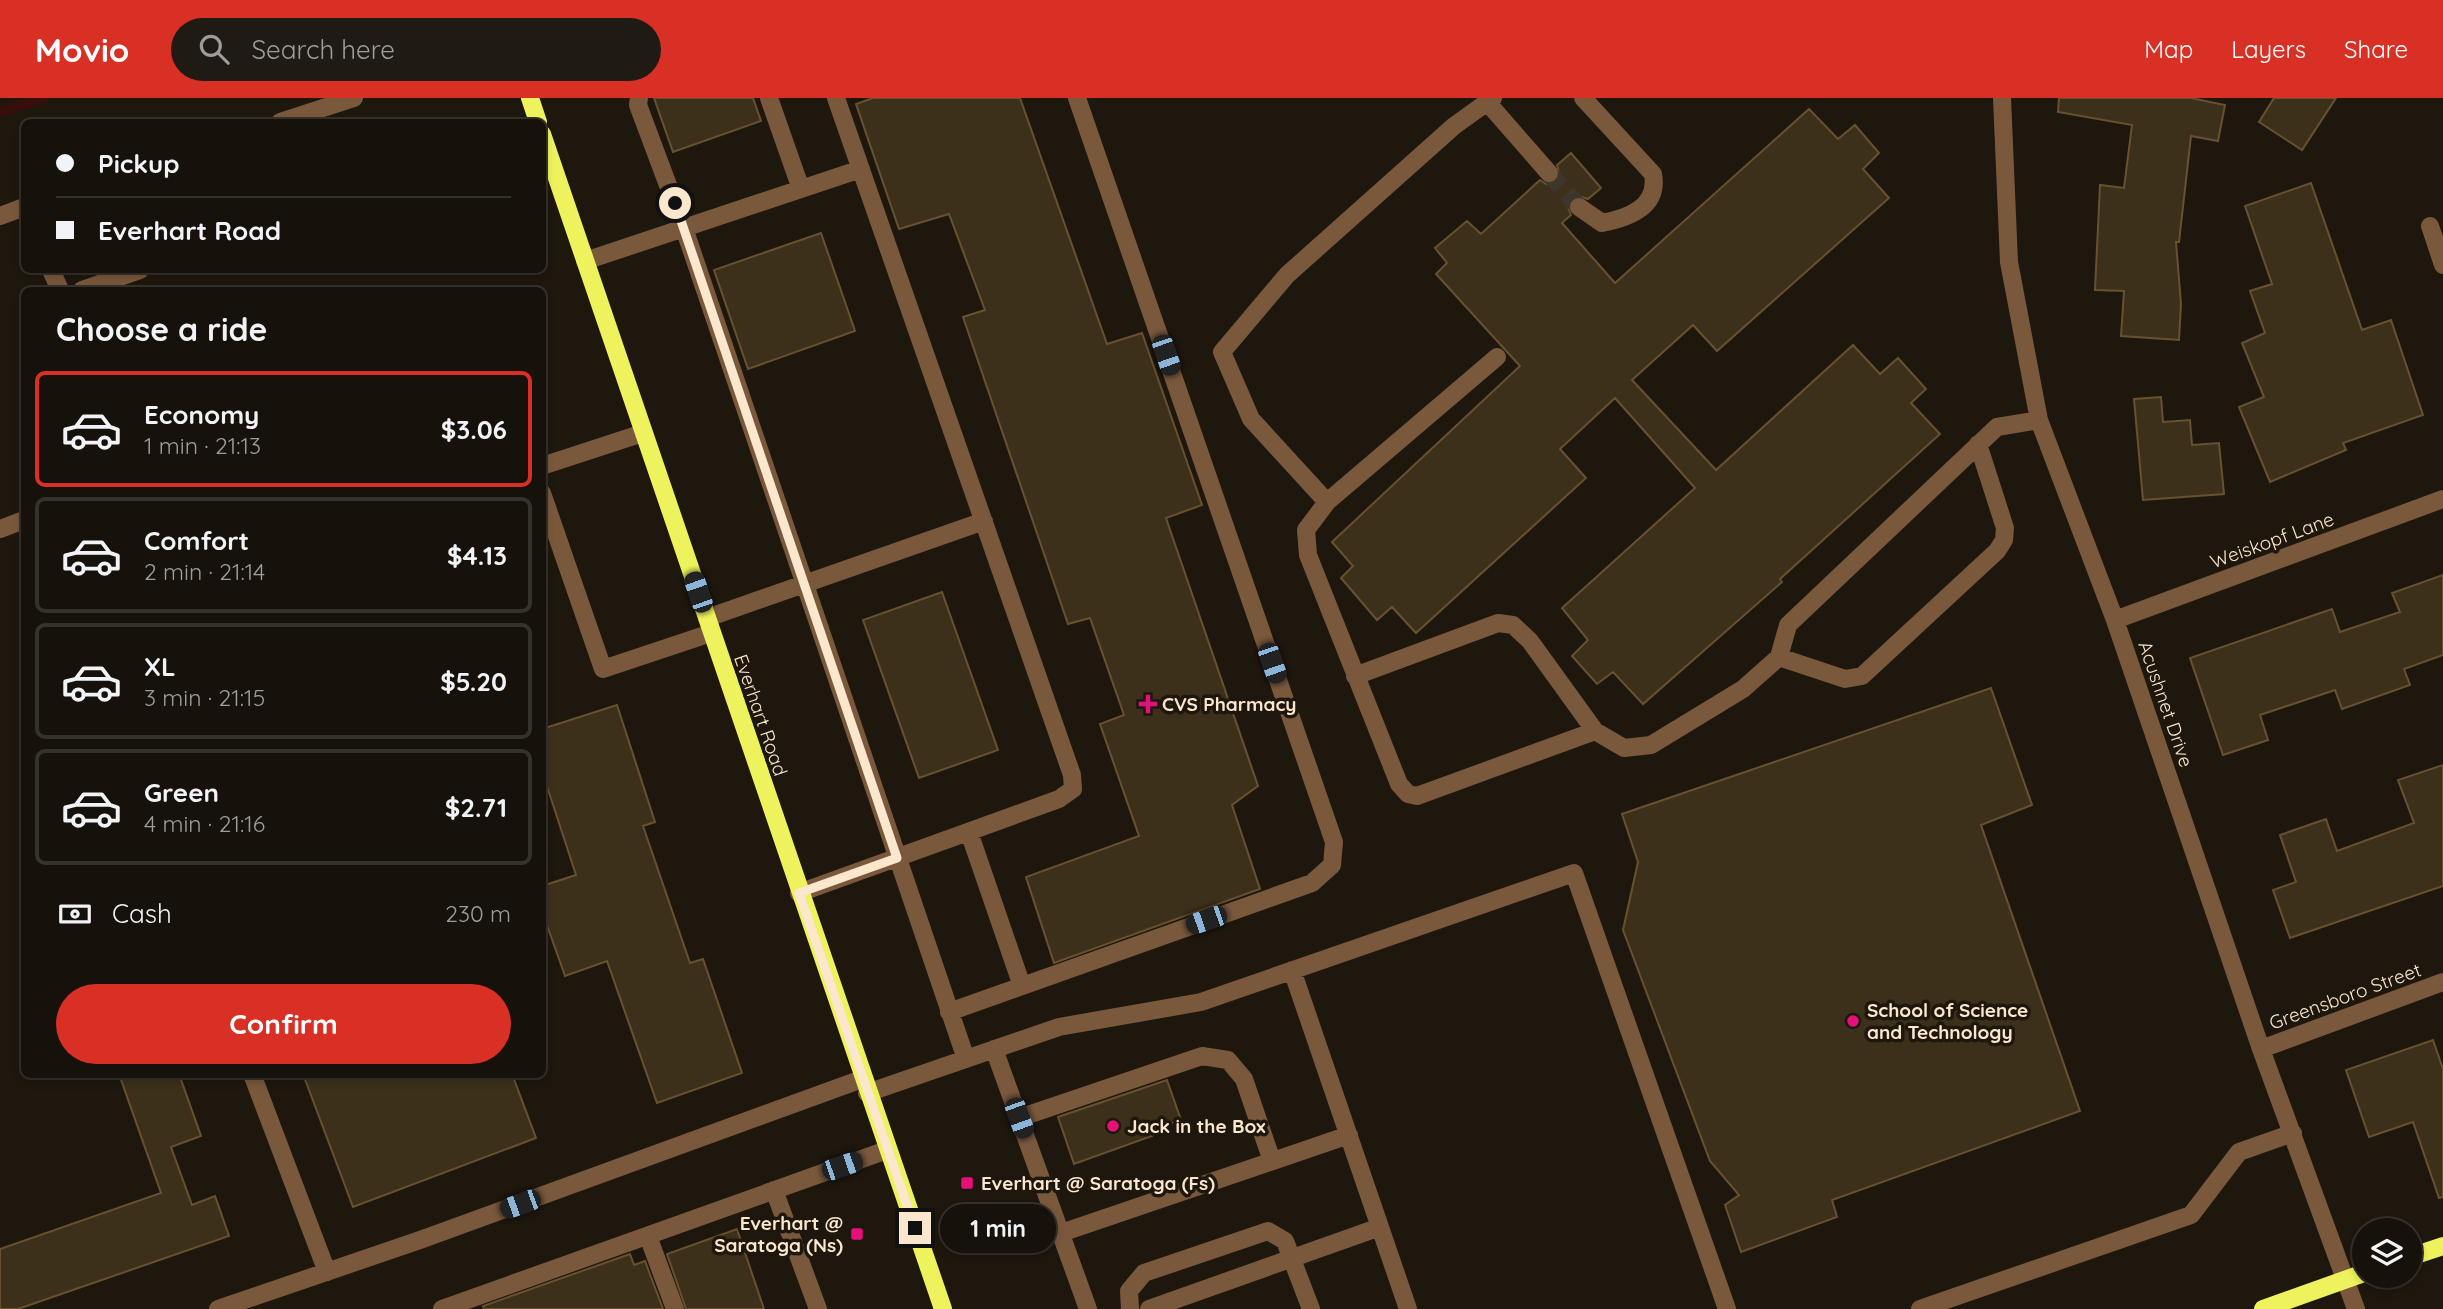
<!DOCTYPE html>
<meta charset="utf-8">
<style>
:root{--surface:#16110a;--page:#1f1a13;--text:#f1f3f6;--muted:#9e9d9c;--line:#35312b;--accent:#d93025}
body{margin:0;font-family:Quicksand,sans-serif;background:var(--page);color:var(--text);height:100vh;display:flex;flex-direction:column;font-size:26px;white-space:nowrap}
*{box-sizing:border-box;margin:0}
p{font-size:23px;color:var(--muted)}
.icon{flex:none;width:38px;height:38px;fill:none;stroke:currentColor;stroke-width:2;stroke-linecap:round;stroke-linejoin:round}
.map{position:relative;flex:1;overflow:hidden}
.side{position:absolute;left:21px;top:189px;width:525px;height:791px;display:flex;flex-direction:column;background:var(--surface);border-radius:10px;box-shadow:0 4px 10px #0003,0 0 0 2px var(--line)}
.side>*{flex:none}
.banner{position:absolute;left:21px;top:21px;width:525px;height:154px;border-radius:10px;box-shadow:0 4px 10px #0003,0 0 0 2px var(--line);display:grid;align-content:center;height:154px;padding:0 35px;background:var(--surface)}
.fabs{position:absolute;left:2352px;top:1120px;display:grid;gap:14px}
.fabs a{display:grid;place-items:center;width:70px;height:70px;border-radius:50%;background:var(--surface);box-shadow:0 4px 10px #0003,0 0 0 2px var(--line);font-size:35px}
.end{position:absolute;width:32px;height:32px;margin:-16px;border:9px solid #fbe6ce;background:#111;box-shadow:0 0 0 4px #111}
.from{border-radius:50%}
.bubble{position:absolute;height:49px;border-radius:24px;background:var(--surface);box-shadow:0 4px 10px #0003,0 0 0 2px var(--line);font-size:23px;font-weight:700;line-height:49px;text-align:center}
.car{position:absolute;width:21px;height:42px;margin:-21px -10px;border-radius:9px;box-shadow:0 0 5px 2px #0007;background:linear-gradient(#222 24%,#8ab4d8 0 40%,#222 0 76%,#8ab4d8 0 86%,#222 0)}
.banner b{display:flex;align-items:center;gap:24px;height:66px;font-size:26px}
.banner b+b{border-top:2px solid var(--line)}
.banner i{width:18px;height:18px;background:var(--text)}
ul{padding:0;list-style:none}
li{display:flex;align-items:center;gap:21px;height:116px;margin:0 14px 10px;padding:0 21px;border:4px solid var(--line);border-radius:10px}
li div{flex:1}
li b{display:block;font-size:26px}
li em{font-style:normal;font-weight:700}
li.current{border-color:var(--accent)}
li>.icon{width:63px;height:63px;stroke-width:1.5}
h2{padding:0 35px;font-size:32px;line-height:84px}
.pay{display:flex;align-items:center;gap:18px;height:77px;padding:0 35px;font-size:26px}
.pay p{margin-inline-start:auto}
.button{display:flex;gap:14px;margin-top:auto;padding:14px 35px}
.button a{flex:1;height:80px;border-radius:42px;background:var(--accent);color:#fff;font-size:28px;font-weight:700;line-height:80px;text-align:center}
header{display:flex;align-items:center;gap:42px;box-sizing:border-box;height:98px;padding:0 35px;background:var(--accent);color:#fff}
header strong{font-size:33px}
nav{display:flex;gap:38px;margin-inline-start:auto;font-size:24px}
.search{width:490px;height:63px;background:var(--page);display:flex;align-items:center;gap:18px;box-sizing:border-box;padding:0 24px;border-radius:38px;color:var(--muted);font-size:26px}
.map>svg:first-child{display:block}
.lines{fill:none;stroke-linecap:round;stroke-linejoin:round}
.stream{stroke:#380e0c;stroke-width:10}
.building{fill:#3d301b;stroke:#68512f;stroke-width:2}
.minor-tunnel{stroke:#3f362b;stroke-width:18;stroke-dasharray:18 9;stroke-linecap:butt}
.minor{stroke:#7a583c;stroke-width:18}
.major{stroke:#eef35d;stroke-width:18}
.route{stroke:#fbe6ce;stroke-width:9}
.poi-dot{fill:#e51078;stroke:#1e170e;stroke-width:2.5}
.labels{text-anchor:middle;stroke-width:7;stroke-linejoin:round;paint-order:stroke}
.street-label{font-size:19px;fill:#fbe6ce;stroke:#1e170e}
.poi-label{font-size:19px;font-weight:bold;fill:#fbe6ce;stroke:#1e170e;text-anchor:start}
</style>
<header>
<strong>Movio</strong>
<div class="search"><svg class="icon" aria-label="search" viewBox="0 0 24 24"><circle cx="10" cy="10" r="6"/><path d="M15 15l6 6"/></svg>Search here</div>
<nav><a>Map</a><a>Layers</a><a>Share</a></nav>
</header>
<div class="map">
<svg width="2443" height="1211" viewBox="0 0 2443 1211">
<rect width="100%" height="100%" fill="#1e170e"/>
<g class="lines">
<path class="stream" d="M0 14 43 0"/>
</g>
<path class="building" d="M654 0H753L761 23 673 54Z
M873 0H1020L1107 246 1142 235 1202 407 1166 420 1258 688 1232 707 1260 791 1054 865 1026 779 1139 738 1100 626 1124 617 1090 520 1068 526 963 219 985 212 949 116 899 131 856 6Z
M2059 0H2191L2225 7 2218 43 2191 38 2179 144H2176L2181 206 2179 242 2121 238 2124 193 2095 192 2100 87 2124 90 2132 27 2058 14Z
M2274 0H2336L2302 52 2259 24Z
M1809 11 1838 41 1855 27 1879 55 1863 71 1889 100 1717 253 1693 227 1632 282 1716 372 1853 247 1880 276 1898 260 1926 291 1911 305 1940 336 1780 481 1782 484 1643 606 1613 574 1597 586 1572 558 1588 542 1562 510 1695 390 1615 300 1560 351 1586 380 1416 535 1392 509 1377 522 1341 480 1353 468 1332 444 1520 268 1436 176 1447 165 1435 150 1467 123 1481 136 1540 82 1546 86 1556 84 1560 78 1557 67 1571 55 1601 90 1588 101 1579 98 1570 102 1568 109 1571 117 1562 125 1615 185Z
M2311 85 2362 232 2391 222 2423 317 2343 345 2346 352 2270 384 2239 309 2264 299 2242 245 2265 235 2250 193 2272 186 2245 108Z
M821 135 855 233 748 271 714 172Z
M2161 299 2163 324 2190 322 2192 347 2219 345 2224 396 2143 402 2134 301Z
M2443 477V557L2404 571 2410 587 2342 611 2335 592 2260 617 2268 642 2223 657 2190 560 2332 511 2340 534 2400 514 2392 495Z
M942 494 998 652 919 680 863 522Z
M1991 590 2032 707 1981 727 2080 1013 1832 1102 1837 1119 1741 1154 1725 1107 1739 1097 1710 1063 1623 832 1638 764 1622 716Z
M617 607 655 724 643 728 690 865 703 861 742 975 657 1005 607 863 565 878 542 813V788L576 777 542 673V631Z
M2443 667V788L2290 840 2273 792 2296 784 2280 737 2326 721 2337 753 2414 725 2398 682Z
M2433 942 2443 971V1099L2439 1100 2413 1024 2369 1039 2346 972Z
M119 976H179L201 1038 171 1049 192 1107 215 1098 229 1138 18 1211H0V1151L161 1095Z
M303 976H512L536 1040 353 1109Z
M1167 982 1181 1022 1150 1033 1152 1038 1074 1066 1058 1019Z
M737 1131 764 1211H686L667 1156Z
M630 1156 634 1167 645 1163 663 1211H484L483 1208Z"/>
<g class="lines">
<path class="minor-tunnel" d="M1549 75 1579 109"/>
<path class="minor" d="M639 0 638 7 684 130 966 961
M769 0 801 91
M2002 0 2009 164 2039 322 2115 522 2261 951 2356 1211
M1487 4 1549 75
M280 24 354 0
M1579 109 1602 125C1628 120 1659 109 1653 76L1583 0
M0 118 24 109
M2430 128 2443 167
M585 163 861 71
M51 172 60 192
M82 192 140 172
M1497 259 1327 404 1306 432 1308 457 1399 686 1408 696 1417 698 1595 633 1624 650 1651 647 1743 591 1779 559 1788 527 1997 329 2039 322
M542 368 643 335
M542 395 603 571 711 535
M1327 404 1251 321 1222 254 1287 177 1454 28 1493 0
M0 431 24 422
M707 520 984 423
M2115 522 2443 401
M1779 559 1845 581 1862 578 1997 453 2004 442 2005 430 1978 346
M1355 578 1498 525 1513 527 1530 543 1595 633
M969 734 1022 888
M799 795 1059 701 1073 691 1072 677 836 0
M1292 872 1408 1211
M949 914 1312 785 1332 767 1334 744 1077 0
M994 951 1088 1211
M2261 951 2443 884
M252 976 327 1174
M867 995 1059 929 1201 904 1574 775 1727 1211
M1019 1020 1202 958 1228 962 1244 981 1272 1063
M774 1092 818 1211
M1061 1135 1349 1037
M648 1138 675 1211
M218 1211 420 1142 862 981
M442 1211 887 1052
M1130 1211 1129 1193 1144 1175 1268 1133 1285 1143 1311 1211
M1149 1211 1380 1129
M1920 1211 2191 1117 2239 1054 2293 1035"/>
<path class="major" d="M530 0 538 24
M542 36 943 1211
M2410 1159 2443 1148
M2263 1211 2364 1175"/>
</g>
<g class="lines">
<path class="route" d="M675 105 897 760 799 795 915 1130"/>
</g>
<g class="poi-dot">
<path d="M1144.5 595.5h7v7h7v7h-7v7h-7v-7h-7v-7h7z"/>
<circle cx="1853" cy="923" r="7"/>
<circle cx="1113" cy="1028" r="7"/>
<rect x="960" y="1078" width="14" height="14" rx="3.5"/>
<rect x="850" y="1129" width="14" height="14" rx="3.5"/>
</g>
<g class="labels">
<g class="street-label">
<text transform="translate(2272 442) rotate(-20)" y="7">Weiskopf Lane</text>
<text transform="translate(2166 606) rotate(71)" y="7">Acushnet Drive</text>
<text transform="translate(761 617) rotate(71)" y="7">Everhart Road</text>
<text transform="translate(2345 898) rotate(-20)" y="7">Greensboro Street</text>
</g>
<g class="poi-label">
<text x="1162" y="613">CVS Pharmacy</text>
<text x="1867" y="919">School of Science<tspan x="1867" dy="22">and Technology</tspan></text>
<text x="1127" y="1035">Jack in the Box</text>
<text x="981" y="1092">Everhart @ Saratoga (Fs)</text>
<text x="843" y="1132" text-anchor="end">Everhart @<tspan x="843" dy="22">Saratoga (Ns)</tspan></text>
</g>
</g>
</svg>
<div class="fabs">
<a><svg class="icon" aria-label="layers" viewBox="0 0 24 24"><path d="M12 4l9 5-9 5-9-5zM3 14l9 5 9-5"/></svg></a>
</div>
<i class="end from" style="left:675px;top:105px"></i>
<i class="end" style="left:915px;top:1130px"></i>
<div class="bubble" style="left:940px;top:1106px;width:116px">1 min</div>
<i class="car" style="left:1166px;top:257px;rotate:161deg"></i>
<i class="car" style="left:698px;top:494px;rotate:341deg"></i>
<i class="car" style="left:1272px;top:565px;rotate:161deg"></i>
<i class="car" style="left:1206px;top:822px;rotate:251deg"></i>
<i class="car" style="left:1019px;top:1020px;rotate:160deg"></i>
<i class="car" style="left:842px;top:1068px;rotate:71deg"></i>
<i class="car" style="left:520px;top:1106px;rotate:250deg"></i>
<div class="banner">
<b><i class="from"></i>Pickup</b>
<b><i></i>Everhart Road</b>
</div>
<section class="side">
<h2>Choose a ride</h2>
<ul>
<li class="current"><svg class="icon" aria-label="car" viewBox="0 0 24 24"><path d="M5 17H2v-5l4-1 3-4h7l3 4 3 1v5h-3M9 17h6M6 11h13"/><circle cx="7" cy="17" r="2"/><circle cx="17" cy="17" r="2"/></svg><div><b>Economy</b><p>1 min · 21:13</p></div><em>$3.06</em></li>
<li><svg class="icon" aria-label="car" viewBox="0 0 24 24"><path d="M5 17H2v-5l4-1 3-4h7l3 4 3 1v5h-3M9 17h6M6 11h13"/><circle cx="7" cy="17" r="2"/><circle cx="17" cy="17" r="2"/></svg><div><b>Comfort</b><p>2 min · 21:14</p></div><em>$4.13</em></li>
<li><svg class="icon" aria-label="car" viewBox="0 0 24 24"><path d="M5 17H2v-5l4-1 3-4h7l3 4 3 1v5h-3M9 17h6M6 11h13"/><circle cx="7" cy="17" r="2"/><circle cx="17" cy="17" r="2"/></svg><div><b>XL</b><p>3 min · 21:15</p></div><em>$5.20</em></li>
<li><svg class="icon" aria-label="car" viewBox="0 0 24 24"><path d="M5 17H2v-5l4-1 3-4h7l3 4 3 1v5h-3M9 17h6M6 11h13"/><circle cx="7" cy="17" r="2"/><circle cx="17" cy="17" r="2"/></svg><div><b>Green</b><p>4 min · 21:16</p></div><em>$2.71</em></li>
</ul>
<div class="pay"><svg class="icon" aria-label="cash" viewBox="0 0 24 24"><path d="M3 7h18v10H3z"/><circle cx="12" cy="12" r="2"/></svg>Cash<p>230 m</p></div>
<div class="button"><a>Confirm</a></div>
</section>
</div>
